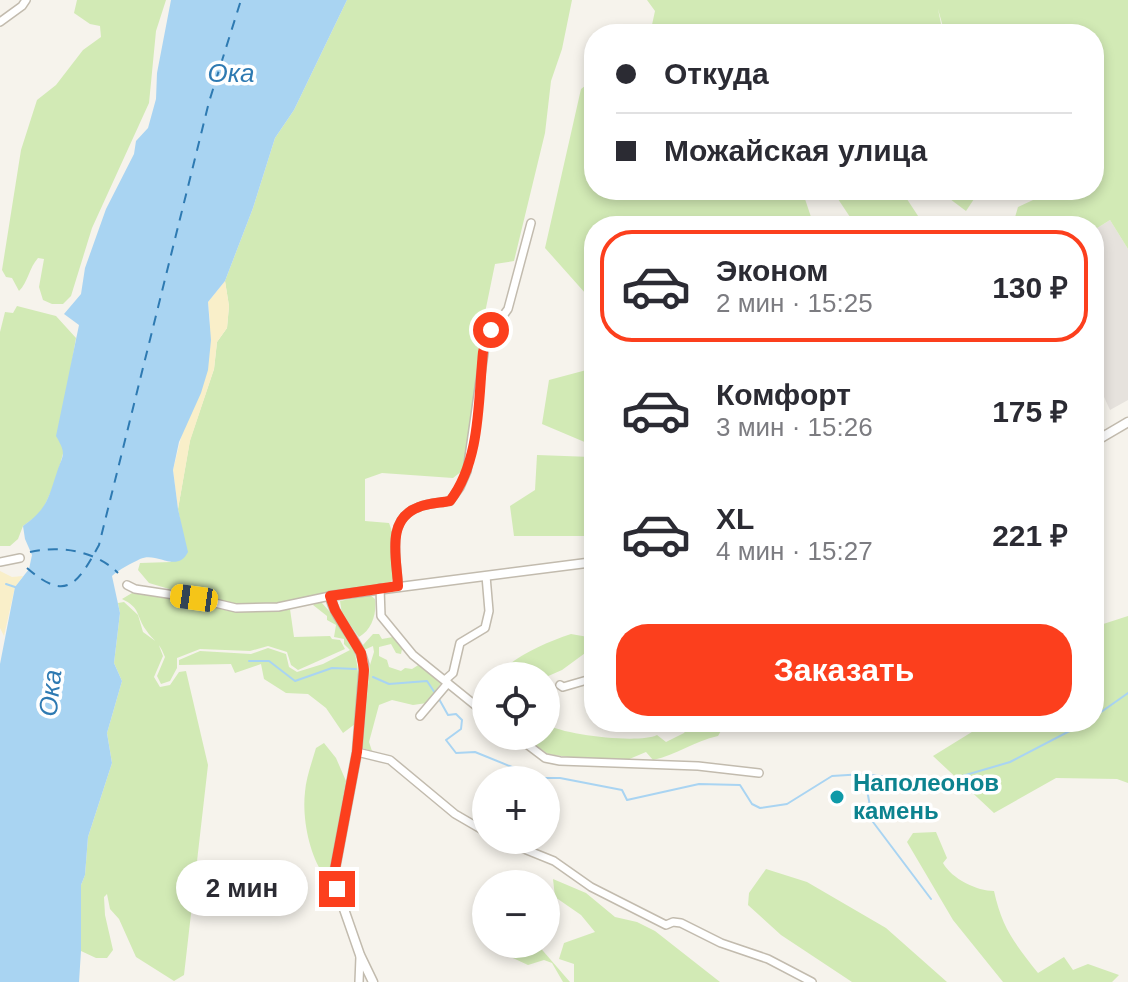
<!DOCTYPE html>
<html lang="ru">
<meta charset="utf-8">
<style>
:root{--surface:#fff;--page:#f2f2f3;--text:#2b2b33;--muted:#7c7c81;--line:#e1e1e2;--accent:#fc3f1d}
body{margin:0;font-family:Helvetica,sans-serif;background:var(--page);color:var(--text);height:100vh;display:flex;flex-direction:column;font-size:30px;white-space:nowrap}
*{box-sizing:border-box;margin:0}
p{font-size:26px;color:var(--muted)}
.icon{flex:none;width:44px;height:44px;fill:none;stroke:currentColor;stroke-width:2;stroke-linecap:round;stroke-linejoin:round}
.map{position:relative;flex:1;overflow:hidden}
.panel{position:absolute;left:584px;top:216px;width:520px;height:516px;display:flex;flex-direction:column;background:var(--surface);border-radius:32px;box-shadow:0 4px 12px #0003}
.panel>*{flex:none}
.top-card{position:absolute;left:584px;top:24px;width:520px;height:176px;border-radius:32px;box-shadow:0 4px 12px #0003;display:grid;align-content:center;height:176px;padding:0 32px;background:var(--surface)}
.tools{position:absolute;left:472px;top:662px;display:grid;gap:16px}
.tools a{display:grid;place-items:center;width:88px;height:88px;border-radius:50%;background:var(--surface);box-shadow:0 4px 12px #0003;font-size:40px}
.end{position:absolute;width:36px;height:36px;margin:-18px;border:10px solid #fc3f1d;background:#fff;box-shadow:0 0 0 4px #fff}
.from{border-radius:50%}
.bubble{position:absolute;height:56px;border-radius:28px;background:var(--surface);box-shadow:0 4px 12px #0003;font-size:26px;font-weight:800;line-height:56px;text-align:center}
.car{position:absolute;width:24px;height:48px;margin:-24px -12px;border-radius:10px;box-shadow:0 0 6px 2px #0007;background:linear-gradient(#f5c518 24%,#345 0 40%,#f5c518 0 76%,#345 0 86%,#f5c518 0)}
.top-card b{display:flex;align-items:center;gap:28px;height:76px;font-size:30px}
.top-card b+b{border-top:2px solid var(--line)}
.top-card i{width:20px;height:20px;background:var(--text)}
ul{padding:14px 0 0;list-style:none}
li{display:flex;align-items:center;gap:24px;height:112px;margin:0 16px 12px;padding:0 16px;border:4px solid transparent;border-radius:32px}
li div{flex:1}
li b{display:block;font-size:30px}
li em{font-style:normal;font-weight:800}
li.on{border-color:var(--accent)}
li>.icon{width:72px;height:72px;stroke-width:1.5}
.action{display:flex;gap:16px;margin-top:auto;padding:16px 32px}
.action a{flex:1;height:92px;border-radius:32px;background:var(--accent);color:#fff;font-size:32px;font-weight:800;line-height:92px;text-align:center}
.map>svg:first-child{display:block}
.industrial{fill:#e6e2dd}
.green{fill:#d2eab5}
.sand{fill:#f9efc9}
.water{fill:#a9d4f2}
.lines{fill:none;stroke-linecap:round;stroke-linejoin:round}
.stream{stroke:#a9d4f2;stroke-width:2}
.ferry{stroke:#2e7ab2;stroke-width:2;stroke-dasharray:10 8;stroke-linecap:butt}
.minor-casing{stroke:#c2bbae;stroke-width:10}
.tertiary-casing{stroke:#c2bbae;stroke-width:11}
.minor{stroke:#fff;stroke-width:7}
.tertiary{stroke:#fff;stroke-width:8}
.route{stroke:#fc3f1d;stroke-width:10}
.culture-dot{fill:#0f9aa8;stroke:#fff;stroke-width:3}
.labels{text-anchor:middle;stroke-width:7;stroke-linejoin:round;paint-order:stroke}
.culture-label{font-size:24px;font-weight:bold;fill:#0d838f;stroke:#fff;text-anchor:start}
.water-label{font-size:26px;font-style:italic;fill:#2e7ab2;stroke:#fff}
</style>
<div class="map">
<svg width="1128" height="982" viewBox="0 0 1128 982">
<rect width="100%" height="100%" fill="#f6f3ec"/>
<path class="industrial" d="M1110 220 1128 249V400L1110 410 1094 375V230Z"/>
<path class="green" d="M77 0H166L156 31 149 103 92 228 71 296 63 304H52L43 300 39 287 44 259 38 258C29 268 28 282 19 291L12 278 6 277 2 270 21 150 37 100 56 85 83 50 101 37 100 26 90 24 74 13Z
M347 0H572L562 49 551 81 545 133 514 261 495 264 480 337 468 453 462 471 453 478 382 473 365 479V521L389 523C395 537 400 569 391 582L275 604H235L203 599 149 583 138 570 140 563 171 562 181 525 178 509 190 440 214 369 217 342 227 328 229 306 225 281 253 208 275 138 294 110Z
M647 0H1128V249L1110 220 1094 230V226H1014L1013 224 1018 207 1033 200 1029 190H1094V34H945L938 9 943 34H650L655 11Z
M594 79V190H802L814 226H594V303L545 248 581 89Z
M832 190H901L922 222 916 226H856Z
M938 190H980L966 211Z
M17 306 56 316 76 338 70 373 64 450 55 483 41 513 23 526 18 539 10 546H0V332L5 312 13 313Z
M594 368V446L542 424 549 380Z
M594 451V536H514L510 506 535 490 537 455 592 457Z
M132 593 189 601 229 611 273 612 290 609 294 637 330 636 332 639 340 640 345 649 298 670 291 665 287 652 268 646 250 651 200 649 177 658V668L170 681 161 684 157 676 165 657C159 641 154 642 146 630 136 616 141 608 122 599Z
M370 595 375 599C377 613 372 630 359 637L342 614 340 601Z
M124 602 138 615 143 632 158 643 163 656 154 677 160 687 170 685 179 672 186 671 208 765 184 975 174 981 136 957 119 919 110 909 107 894 104 897 105 915 113 950 107 958H96L81 951V885L85 875 88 837 112 763 107 733 122 681 114 663 120 613 118 603Z
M316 603H322C363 648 361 667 355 724L343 733 326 708 308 694 286 693 264 679 261 664 235 673 231 664 179 665V660L200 651 251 654 268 648 286 654 289 667 297 672 323 664 350 650 344 644V639L334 637 336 625 327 620V616L313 605Z
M1128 616V783L1117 779 1056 778 994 813 933 756 988 722H1094V627Z
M373 634H379L382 639 393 637 402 649 401 654 396 653 391 644 379 647V656L387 660 389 667 401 671 405 668 412 669 420 664 441 683 427 703 413 705 392 700 379 705 369 742 372 751 362 748 370 665 374 652 373 646 364 650 363 645Z
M571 634 588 637 592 648 562 670 546 677 495 676C516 656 544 643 571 634Z
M692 722H726L718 736C694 741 677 755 653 760L646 752 627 760 568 757 548 754 523 736H546V724C563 735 639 744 657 735L666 742 684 733Z
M324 743 336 758 346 781 331 866 323 874C309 853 302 818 305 792 306 778 312 762 316 748Z
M936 832 947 858 943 863C952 879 977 891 994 891 1002 928 1015 944 1038 973L1064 957 1073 970 1088 964 1119 975 1112 982H1003L953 920 907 842 913 833Z
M766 869 807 882 886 928 947 982H852L781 935 748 905 749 893Z
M553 879 586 893 615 917 637 922 655 931 720 982H574V964L559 959 564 943 595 932 581 915 555 897Z
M504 944H537L570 982H563L552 963 544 960 528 965 496 950Z"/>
<path class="sand" d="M225 281 229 306 227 328 217 342 214 369 190 441 178 509 173 470 210 321 208 302Z
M0 571 12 577 23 576 15 587 4 636 0 628Z"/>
<path class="water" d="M171 0H347L294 110 275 138 253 208 225 281 208 302 211 340 208 370 201 393 179 442 173 470 178 509 188 552C177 574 157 551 140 559 132 563 118 570 112 576L120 613 114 663 122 681 107 733 112 763 88 837 85 875 81 885V951L79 982H0V664L15 587 29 569 32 555 25 539 23 526C47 509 48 499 57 472 63 454 67 455 56 436L79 325 64 314 81 294 85 268 106 209 134 154 136 141 148 128 156 99 157 73Z"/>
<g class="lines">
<path class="stream" d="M6 584 15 587
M249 661H269L295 681 332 668 356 669
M373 677 389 684 427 681 435 693
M439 699 448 715 456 714 462 720 461 729 446 740 456 753 475 752 539 778H560L622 790 627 800 699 784 740 785 752 804 760 808 787 804 832 776 864 774 873 822 931 899
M1094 717 1128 693
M865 774 935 784 1010 762 1087 722"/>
<path class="ferry" d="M30 552C61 545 96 551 118 573
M27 568C67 603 78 583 99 545L209 102 241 0"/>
<defs>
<path id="minor" d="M0 22 22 6 26 0
M1094 422 1103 437
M0 562 20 558
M127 585 135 589 194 598 236 608 278 607 330 596
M398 586C397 558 385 519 419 507 428 503 440 503 450 501L460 487 467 471 486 339 508 309 531 223
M380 588 381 616 413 655 486 714
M445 680 453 673 460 643 485 628 489 611 486 576
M560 685 563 687 594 678
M420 716 448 683
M516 736 545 758 560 761 698 766 759 773
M357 752 390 760 455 814 486 832
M502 840 554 861 591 887 666 925 673 922 681 923 721 943 768 959 812 982
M359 982 360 957"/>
<path id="tertiary" d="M1094 442 1128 422
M373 982 360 955 337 889 335 869 357 752 364 664C359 639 335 621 330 596L594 562"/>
</defs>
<use href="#minor" class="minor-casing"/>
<use href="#tertiary" class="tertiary-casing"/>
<use href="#minor" class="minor"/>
<use href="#tertiary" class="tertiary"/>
</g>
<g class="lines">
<path class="route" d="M337 889 335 869 357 752 364 670 361 653 335 610 330 596 398 586C397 559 385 519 419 507 428 503 440 503 450 501 481 460 478 401 483 352L486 339 491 330"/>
</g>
<circle class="culture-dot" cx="837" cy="797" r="8"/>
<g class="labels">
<g class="culture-label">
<text x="853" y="791">Наполеонов<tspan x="853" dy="28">камень</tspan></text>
</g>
<g class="water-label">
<text x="231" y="82">Ока</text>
<text transform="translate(50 693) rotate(-84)" y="9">Ока</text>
</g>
</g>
</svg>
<div class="tools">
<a><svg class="icon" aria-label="locate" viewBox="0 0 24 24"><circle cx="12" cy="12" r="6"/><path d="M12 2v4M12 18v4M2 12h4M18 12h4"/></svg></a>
<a>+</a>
<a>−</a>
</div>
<i class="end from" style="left:491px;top:330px"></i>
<i class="end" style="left:337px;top:889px"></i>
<div class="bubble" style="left:176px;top:860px;width:132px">2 мин</div>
<i class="car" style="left:194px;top:598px;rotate:278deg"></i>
<div class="top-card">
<b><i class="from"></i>Откуда</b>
<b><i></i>Можайская улица</b>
</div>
<section class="panel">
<ul>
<li class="on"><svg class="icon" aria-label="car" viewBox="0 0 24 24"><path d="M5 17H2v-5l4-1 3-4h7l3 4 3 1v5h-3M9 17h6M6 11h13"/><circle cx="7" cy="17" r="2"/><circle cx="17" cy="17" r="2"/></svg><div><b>Эконом</b><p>2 мин · 15:25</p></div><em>130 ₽</em></li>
<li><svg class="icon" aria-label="car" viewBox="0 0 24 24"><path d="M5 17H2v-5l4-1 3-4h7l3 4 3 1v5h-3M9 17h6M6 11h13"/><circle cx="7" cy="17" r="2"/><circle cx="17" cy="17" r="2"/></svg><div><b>Комфорт</b><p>3 мин · 15:26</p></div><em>175 ₽</em></li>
<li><svg class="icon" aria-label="car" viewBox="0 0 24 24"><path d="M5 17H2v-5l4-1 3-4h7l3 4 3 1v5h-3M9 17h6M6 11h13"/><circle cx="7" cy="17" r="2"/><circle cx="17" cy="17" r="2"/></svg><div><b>XL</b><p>4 мин · 15:27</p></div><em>221 ₽</em></li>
</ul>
<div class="action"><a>Заказать</a></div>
</section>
</div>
